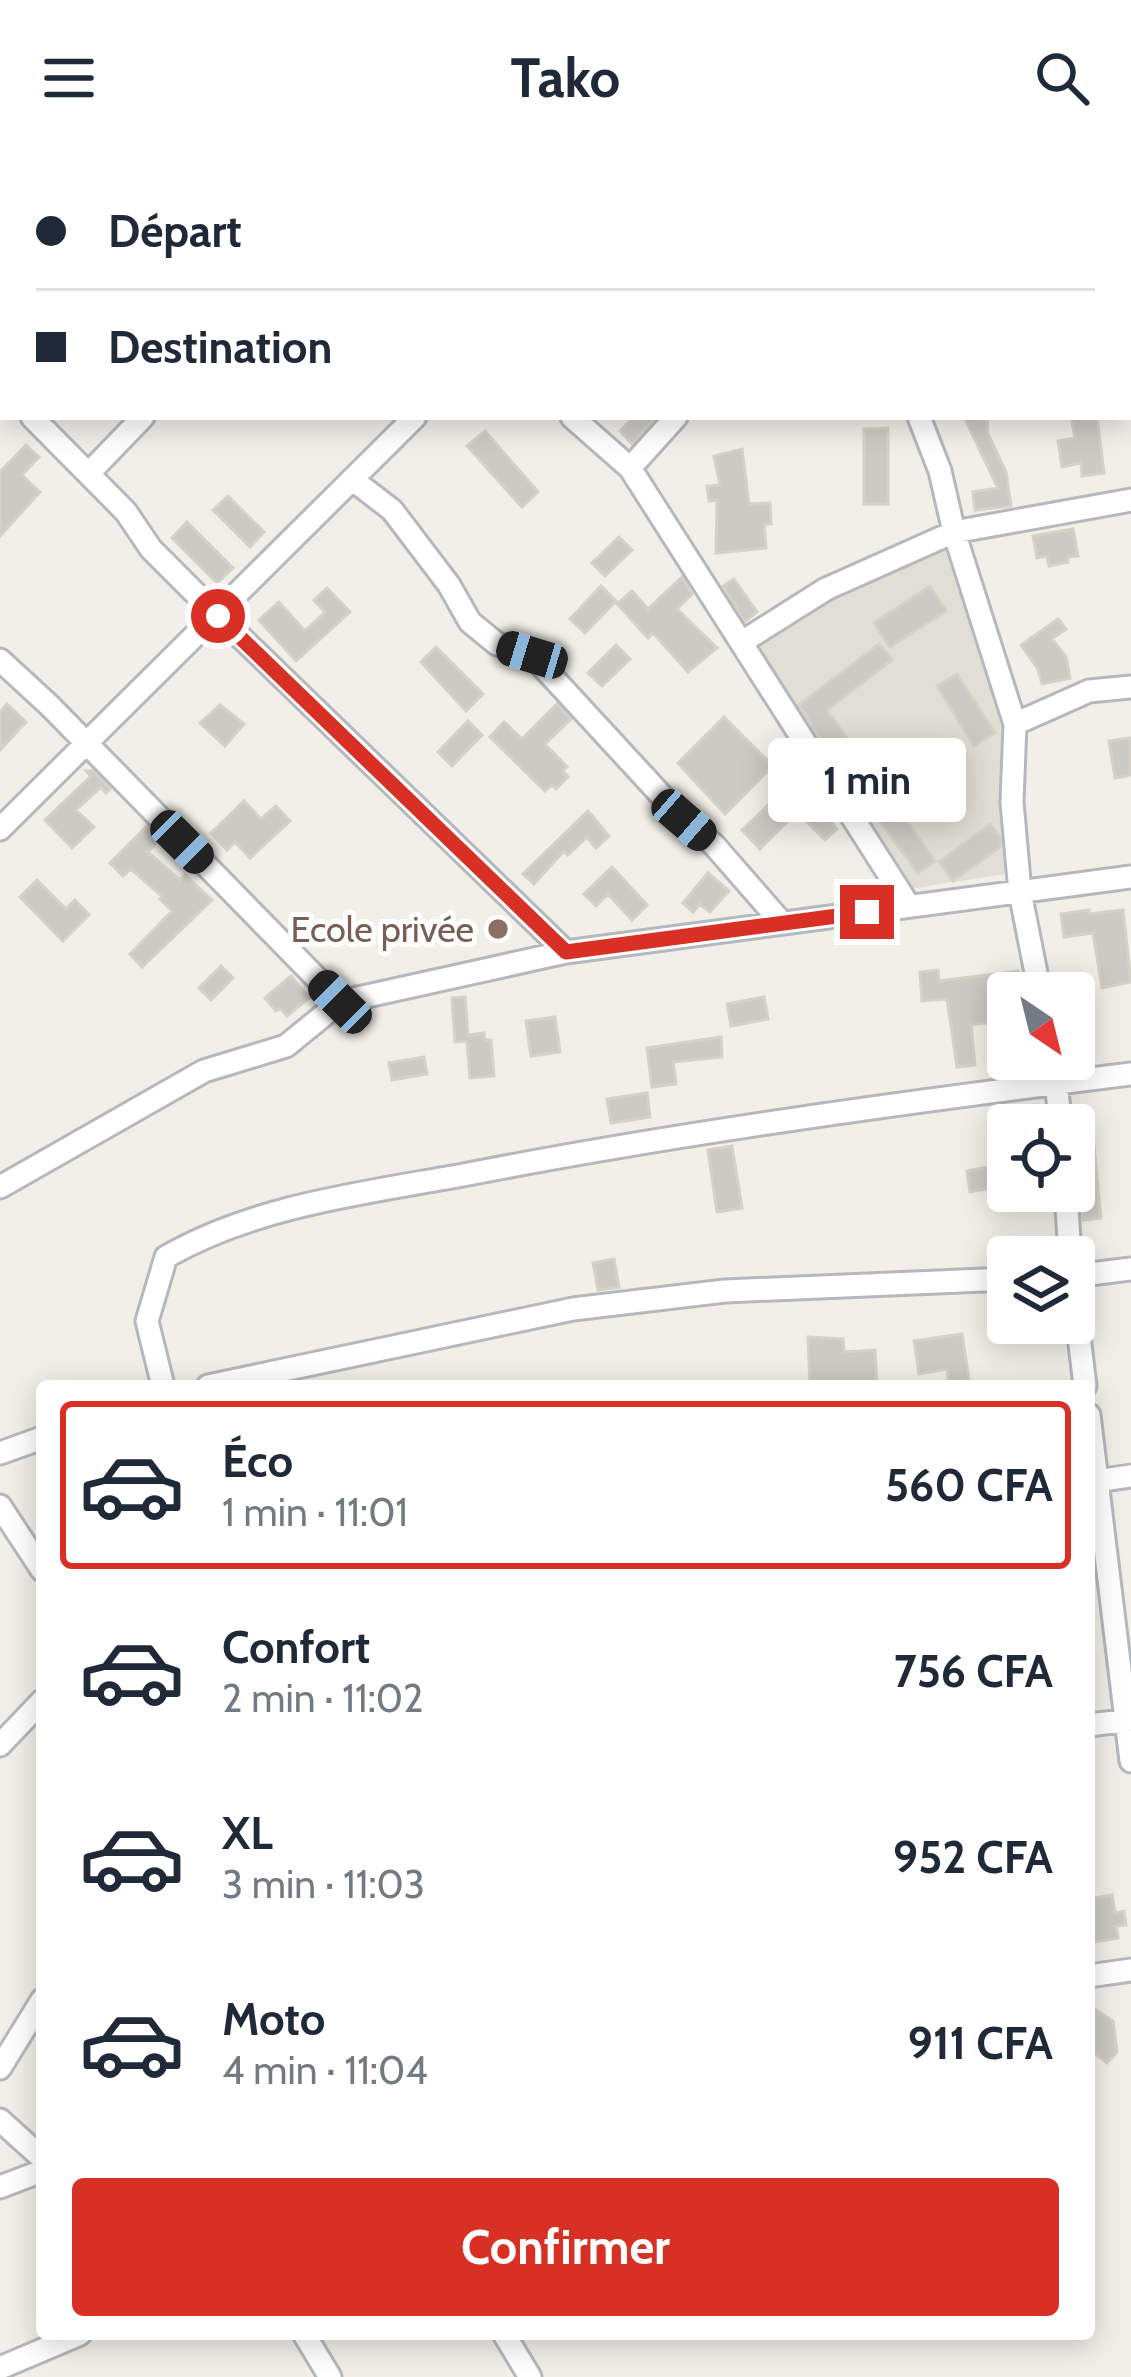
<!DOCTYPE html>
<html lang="fr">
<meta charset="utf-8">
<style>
:root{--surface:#fff;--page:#f6f6f7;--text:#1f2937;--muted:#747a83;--line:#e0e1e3;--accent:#d93025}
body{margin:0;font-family:Cabin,sans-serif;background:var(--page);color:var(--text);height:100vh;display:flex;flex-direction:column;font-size:45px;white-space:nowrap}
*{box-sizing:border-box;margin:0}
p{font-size:39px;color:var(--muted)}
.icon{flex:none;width:66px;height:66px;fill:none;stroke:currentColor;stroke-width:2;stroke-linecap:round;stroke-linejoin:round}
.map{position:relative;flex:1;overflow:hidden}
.sheet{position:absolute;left:36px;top:1224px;width:1059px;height:960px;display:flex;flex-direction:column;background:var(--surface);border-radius:12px;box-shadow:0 6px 30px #0003}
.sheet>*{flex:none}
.top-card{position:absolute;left:0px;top:0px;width:1131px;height:264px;box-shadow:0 6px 30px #0003;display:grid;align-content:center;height:264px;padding:0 36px;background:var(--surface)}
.needle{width:78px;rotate:145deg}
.controls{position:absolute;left:987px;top:816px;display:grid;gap:24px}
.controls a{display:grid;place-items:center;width:108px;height:108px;border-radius:12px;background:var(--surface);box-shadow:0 6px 30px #0003;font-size:60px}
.end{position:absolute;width:54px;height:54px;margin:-27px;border:15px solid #d93025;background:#fff;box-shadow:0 0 0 6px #fff}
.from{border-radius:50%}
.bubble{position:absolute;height:84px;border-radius:12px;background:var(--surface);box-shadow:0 6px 30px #0003;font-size:39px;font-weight:700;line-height:84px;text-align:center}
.car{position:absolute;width:36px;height:72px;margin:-36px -18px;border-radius:15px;box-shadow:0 0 9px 3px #0007;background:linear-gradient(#222 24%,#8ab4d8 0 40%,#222 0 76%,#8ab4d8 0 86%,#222 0)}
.top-card b{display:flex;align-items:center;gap:42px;height:114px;font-size:45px}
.top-card b+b{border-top:3px solid var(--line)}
.top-card i{width:30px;height:30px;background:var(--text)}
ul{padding:21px 0 0;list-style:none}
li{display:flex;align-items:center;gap:36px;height:168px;margin:0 24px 18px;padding:0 12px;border:6px solid transparent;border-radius:12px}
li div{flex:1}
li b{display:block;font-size:45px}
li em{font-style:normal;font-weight:700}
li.active{border-color:var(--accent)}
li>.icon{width:108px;height:108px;stroke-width:1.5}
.primary-button{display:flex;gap:24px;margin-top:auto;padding:24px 36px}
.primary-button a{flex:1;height:138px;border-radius:12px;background:var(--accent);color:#fff;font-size:48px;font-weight:700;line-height:138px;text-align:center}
header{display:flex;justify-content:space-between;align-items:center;height:156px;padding:0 36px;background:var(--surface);font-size:54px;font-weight:700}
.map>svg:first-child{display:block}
.education{fill:#e1ded6}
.building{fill:#cccac5;stroke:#d6d1c6;stroke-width:3}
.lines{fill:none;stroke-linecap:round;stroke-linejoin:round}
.street-casing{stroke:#b5b8bc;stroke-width:27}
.path{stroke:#9cc7a9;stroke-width:3;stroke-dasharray:12 6;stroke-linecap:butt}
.street{stroke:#fff;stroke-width:21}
.route{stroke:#d93025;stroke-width:15}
.education-dot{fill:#8d6e63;stroke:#fff;stroke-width:4.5}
.labels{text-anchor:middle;stroke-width:10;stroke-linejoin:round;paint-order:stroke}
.education-label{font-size:36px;fill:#785e54;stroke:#fff;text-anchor:end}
</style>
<header><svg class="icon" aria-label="menu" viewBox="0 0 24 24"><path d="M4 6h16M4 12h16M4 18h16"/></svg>Tako<svg class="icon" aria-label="search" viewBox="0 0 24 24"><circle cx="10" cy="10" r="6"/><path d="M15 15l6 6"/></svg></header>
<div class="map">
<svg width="1131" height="2221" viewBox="0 0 1131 2221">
<rect width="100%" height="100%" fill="#f1efe8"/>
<path class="education" d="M944 390 1005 569 1006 718 909 733 751 490 826 444Z"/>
<path class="building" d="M634 261H656L632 288 620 275Z
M964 261H987L988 278 1006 316 1011 350 975 354 973 336 998 332Z
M1071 261H1097L1104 317 1082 320 1081 307 1062 311 1058 285 1075 282Z
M888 272V348H864V273Z
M485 275 538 336 522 351 467 290Z
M26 289 39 301 22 319 40 336 0 380V316Z
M742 293 749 348 770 347 771 368H764L766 392 716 397 717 344 709 345 707 330 720 329 714 300Z
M228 340 264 376 250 391 213 354Z
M187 366 233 412 217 427 172 382Z
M1073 373 1078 400 1067 401 1068 406 1049 410 1047 400 1037 402 1033 380Z
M619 381 632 394 605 420 592 407Z
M682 421 692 438 677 453 717 492 688 516 653 477 648 482 617 448 632 435 648 453Z
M734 423 757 456 745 465 723 430Z
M601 430 616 445 585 477 570 463Z
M930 430 946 455 890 491 874 467Z
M327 432 350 456 296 505 259 464 279 446 305 475 325 456 314 444Z
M1058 463 1066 473 1052 483 1066 501 1070 522 1042 528 1038 513 1021 489Z
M879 488 892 504 827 554 935 705 918 717 861 640 858 642 799 549Z
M616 489 630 503 602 530 588 517Z
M436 491 483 538 466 555 421 506Z
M957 518 995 577 974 590 937 530Z
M7 548 26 566 0 594V556Z
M557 548 571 563 545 588 567 611 563 615 568 621 556 633 552 629 545 635 490 581 504 566 522 583Z
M220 549 244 568 225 590 200 567Z
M724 561 773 610 725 658 678 607Z
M468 565 482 579 452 610 438 596Z
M1130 582 1131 619 1115 622 1109 585Z
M86 615H93L110 633 106 637 101 631 76 654 94 671 72 692 45 664 91 620Z
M795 623 837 673 825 684 797 656 760 693 742 674Z
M244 645 261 663 276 650 290 665 250 702 235 686 227 694 211 677Z
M588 655 609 680 596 692 587 681 568 699 564 695 534 728 523 718Z
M990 668 1000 681 1001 690 953 725 939 706Z
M147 670 160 683 148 696 180 724 185 719 212 744 142 811 130 798 172 755 160 743 163 741 131 713 123 720 110 707Z
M612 711 647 749 632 764 608 738 596 750 584 738Z
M708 717 729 735 710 756 700 748 693 756 683 747Z
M37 724 66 753 75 744 89 759 63 785 20 741Z
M1089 754V758L1123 754 1131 826 1102 832 1093 777 1064 781 1061 758Z
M221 810 233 822 211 844 199 832Z
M938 814 939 825 1018 815 1020 835 1008 837V864L971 869 975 909 957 911 947 843 922 845 920 816Z
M291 820 309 842 287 860 280 852 276 855 265 842Z
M465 841 468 879 484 877 485 884H491L494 920 470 922 467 885 455 886 452 842Z
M764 841 768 863 731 870 727 848Z
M555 861 560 896 531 900 526 865Z
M721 881 722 901 673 906 676 928 652 931 647 892Z
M424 901 427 918 392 924 389 907Z
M647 937 650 961 611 967 607 943Z
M1093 980 1098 1031 1087 1033 1080 982Z
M732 990 742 1052 717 1056 708 994Z
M1008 1007V1029L970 1036 967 1015Z
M1098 1033 1101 1062 1083 1064 1081 1034Z
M614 1103 619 1131 598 1134 593 1107Z
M962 1178 970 1230H949L947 1213 919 1218 914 1185Z
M808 1181 843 1183 844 1196 875 1194 877 1228 810 1230Z
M1112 1739 1115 1757 1124 1755 1126 1769 1116 1770 1118 1782 1089 1787V1743Z
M1089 1849 1113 1865 1117 1896 1107 1907 1089 1893Z"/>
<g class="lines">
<defs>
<path id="street" d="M367 0 372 3
M834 0 835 3
M142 3 145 0
M396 3 400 0
M670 3 673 0
M0 152 3 148
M0 230 3 233
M32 261 126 356 151 393 193 435 566 796 1131 721
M572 261 630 312 909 750
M919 261 940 315 954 376 1015 568 1012 646 1020 736 1040 837
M630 312 676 261
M90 316 143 261
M353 324 392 354 449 429 470 466 497 488 532 499 684 664 714 689 782 767
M742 486 826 433 954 376 1131 344
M0 504 50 550 340 846
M1015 568 1089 535 1131 531
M0 673 415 261
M1053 903 1061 969
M0 1031 204 915 286 890 340 846 566 796
M1066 1035 1070 1101
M1074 1120 1131 1113
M1074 1138 1085 1230
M163 1230 147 1165 166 1101C254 1050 364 1037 463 1019 684 976 908 946 1131 918
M208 1230 573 1153 725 1135 1008 1123
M1089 1259 1131 1605
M0 1297 42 1282
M1089 1326 1131 1320
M0 1350 42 1414
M1089 1569 1131 1564
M0 1589 42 1545
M1089 1820 1131 1814
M0 1912 42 1844
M0 1964 42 2002
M0 2031 42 2015
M304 2178 330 2221
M504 2178 530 2221
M0 2212 80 2178"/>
</defs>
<use href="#street" class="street-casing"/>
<path class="path" d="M1128 137H1131"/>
<use href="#street" class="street"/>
</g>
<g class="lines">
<path class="route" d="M218 460 566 796 867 756"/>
</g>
<circle class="education-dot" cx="498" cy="773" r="12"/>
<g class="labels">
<g class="education-label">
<text x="474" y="786">Ecole privée</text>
</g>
</g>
</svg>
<div class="controls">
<a><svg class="needle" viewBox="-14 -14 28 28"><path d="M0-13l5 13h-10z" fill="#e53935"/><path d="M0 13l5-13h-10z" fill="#747a83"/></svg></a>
<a><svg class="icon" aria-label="locate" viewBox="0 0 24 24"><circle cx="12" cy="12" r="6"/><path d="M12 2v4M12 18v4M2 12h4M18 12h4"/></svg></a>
<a><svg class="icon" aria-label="layers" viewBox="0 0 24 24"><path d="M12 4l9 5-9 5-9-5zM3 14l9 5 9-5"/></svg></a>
</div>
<i class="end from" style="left:218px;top:460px"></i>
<i class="end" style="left:867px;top:756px"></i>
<div class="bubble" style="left:768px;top:582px;width:198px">1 min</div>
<i class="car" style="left:532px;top:499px;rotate:287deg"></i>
<i class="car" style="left:684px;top:664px;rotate:131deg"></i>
<i class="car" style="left:182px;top:686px;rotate:135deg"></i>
<i class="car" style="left:340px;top:846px;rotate:315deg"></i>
<div class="top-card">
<b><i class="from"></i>Départ</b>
<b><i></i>Destination</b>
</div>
<section class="sheet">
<ul>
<li class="active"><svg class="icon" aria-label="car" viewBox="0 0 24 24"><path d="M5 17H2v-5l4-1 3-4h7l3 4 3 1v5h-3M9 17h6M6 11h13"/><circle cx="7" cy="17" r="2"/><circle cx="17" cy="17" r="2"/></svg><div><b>Éco</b><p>1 min · 11:01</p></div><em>560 CFA</em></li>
<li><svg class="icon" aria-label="car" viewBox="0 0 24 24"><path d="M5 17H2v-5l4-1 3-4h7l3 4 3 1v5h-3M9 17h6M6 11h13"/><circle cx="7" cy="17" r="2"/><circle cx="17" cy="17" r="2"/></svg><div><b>Confort</b><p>2 min · 11:02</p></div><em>756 CFA</em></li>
<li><svg class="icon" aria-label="car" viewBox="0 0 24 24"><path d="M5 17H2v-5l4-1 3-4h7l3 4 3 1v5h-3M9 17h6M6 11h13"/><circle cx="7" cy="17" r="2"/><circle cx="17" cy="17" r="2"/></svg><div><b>XL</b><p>3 min · 11:03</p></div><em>952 CFA</em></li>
<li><svg class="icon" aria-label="car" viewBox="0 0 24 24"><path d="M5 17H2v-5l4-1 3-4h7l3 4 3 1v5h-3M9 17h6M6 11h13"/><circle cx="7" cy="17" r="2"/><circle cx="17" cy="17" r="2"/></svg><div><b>Moto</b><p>4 min · 11:04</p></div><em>911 CFA</em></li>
</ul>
<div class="primary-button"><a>Confirmer</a></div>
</section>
</div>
